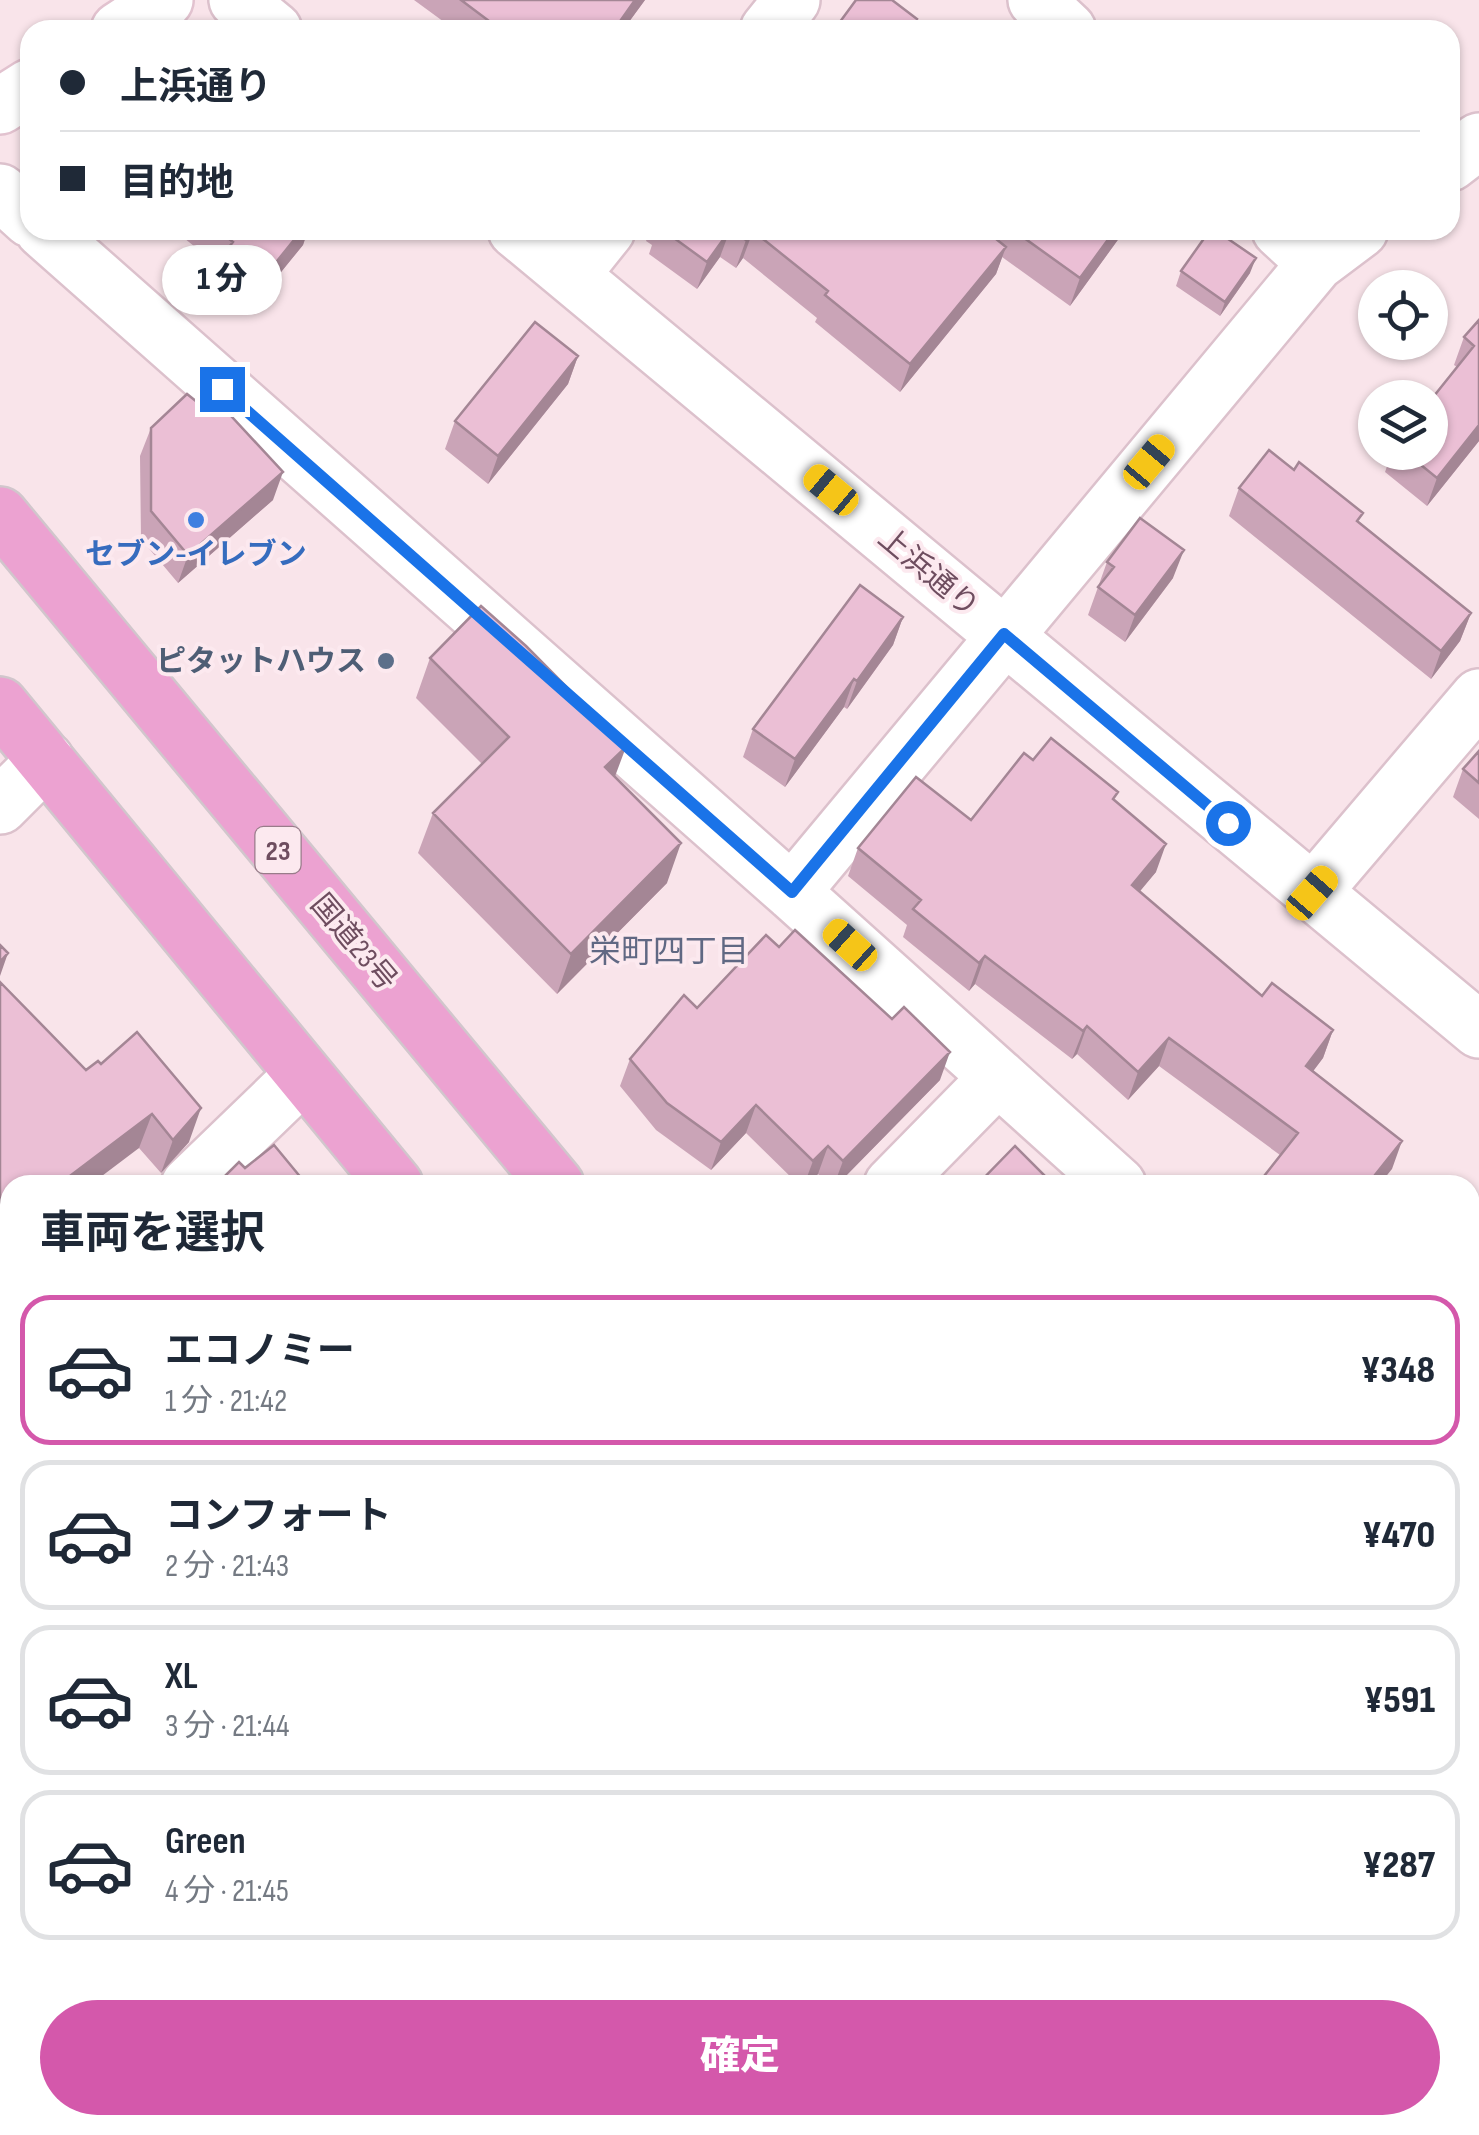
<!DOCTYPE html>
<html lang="ja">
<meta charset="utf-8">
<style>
:root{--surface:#fff;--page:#f2f2f3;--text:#1f2937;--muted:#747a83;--line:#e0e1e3;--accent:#d458ab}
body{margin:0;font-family:"Sofia Sans Condensed","Noto Sans JP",sans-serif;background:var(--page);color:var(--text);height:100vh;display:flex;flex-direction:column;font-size:38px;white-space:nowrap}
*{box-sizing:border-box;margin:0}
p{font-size:32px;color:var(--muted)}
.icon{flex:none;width:55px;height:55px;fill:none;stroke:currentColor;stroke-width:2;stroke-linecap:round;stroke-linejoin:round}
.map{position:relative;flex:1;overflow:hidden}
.panel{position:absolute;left:0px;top:1175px;width:1480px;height:960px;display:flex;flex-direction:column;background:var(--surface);border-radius:30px 30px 0 0;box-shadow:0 2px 8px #0004}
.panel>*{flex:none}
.guide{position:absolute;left:20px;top:20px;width:1440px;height:220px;border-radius:30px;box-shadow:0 2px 8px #0004;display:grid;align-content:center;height:220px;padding:0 40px;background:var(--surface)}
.buttons{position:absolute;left:1358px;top:270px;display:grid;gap:20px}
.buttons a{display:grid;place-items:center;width:90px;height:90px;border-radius:50%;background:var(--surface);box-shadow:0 2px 8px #0004;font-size:50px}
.end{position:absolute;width:45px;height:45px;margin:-22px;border:12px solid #1a73e8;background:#fff;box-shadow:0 0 0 5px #fff}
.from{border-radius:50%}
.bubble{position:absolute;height:70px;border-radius:35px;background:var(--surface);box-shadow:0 2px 8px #0004;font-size:32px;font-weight:800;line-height:70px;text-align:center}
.car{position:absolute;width:30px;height:60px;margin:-30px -15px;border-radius:12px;box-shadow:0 0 8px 2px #0007;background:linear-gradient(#f5c518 24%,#345 0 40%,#f5c518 0 76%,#345 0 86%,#f5c518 0)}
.guide b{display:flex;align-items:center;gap:35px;height:95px;font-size:38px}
.guide b+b{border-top:2px solid var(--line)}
.guide i{width:25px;height:25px;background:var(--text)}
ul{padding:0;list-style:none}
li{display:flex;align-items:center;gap:30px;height:150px;margin:0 20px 15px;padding:0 20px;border:5px solid var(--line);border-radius:30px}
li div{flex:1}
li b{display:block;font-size:38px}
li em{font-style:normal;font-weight:800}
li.active{border-color:var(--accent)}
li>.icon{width:90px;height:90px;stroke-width:1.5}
h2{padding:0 40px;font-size:45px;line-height:120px}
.primary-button{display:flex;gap:20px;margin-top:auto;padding:20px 40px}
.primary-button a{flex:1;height:115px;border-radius:60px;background:var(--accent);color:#fff;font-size:40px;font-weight:800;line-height:115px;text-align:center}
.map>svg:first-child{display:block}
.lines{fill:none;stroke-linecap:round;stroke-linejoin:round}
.street-casing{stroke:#dcc1cc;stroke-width:60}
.secondary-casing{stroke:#e2c2cf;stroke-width:60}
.highway-casing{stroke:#d1c6cc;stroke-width:60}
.street{stroke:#fff;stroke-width:55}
.secondary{stroke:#fff;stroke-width:55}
.highway{stroke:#eca2d1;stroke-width:55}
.wall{fill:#caa4b7}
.shaded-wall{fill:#a48695}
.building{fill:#ebbfd5;stroke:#a48695;stroke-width:2.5}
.route{stroke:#1a73e8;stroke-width:12}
.shop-dot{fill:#3f7fe0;stroke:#fce9ef;stroke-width:4}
.service-dot{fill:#5c6f8a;stroke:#fce9ef;stroke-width:4}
.labels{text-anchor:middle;stroke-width:8;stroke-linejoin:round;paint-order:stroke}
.shield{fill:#fce9ef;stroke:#997c8a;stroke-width:2.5}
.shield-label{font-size:28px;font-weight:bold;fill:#6e4d5f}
.shop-label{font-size:30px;font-weight:bold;fill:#366cbe;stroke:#fce9ef}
.street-label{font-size:30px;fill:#6e4d5f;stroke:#fce9ef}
.service-label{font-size:30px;font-weight:bold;fill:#4e5e75;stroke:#fce9ef;text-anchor:end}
.neighbourhood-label{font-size:32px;fill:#606883;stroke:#fce9ef}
</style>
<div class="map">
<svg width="1479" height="2135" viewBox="0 0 1479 2135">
<rect width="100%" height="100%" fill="#f9e4ea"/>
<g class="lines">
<defs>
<path id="street" d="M237 0 274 30
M1036 0 1068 30
M768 30 792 0
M1450 163 1479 141
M0 192 30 219
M43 230 792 892 1118 1185
M516 230 1479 1030
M1280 230 1316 263
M571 275 607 230
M0 806 46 760
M792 892 1316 263 1360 230
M1312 893 1479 697
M189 1185 303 1075
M892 1185 998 1077
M0 1373 10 1362
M1470 1501 1479 1509
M739 2125 748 2135
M0 2132 10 2122
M978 2135 989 2125"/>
<path id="secondary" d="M119 30 165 0
M0 106 30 87
M1470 1635 1479 1626
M0 2028 10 2037
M100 2125 110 2135"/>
<path id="highway" d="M0 515 556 1185
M0 705 395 1185
M1184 2125 1192 2135
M1337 2125 1346 2135"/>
</defs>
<use href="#street" class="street-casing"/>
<use href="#secondary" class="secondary-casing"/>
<use href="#highway" class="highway-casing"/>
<use href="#street" class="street"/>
<use href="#secondary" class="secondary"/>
<use href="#highway" class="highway"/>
</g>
<path class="wall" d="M414 0H645L623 30H455Z
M174 230H308L303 245 251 309 215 280 220 267Z
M650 230H1125L1070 306 1002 257 996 274 900 392 815 322 817 318 743 258 736 268 720 257 697 289 649 254 652 245 646 241Z
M1181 271 1250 273 1220 316 1176 286Z
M1479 320V441L1427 506 1385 472 1392 452H1430L1457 367 1454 365 1464 337Z
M578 356 568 384 488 484 445 449 455 421Z
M151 428 273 500 178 583 141 539 140 456Z
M1239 488 1359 524 1471 613 1460 641 1431 679 1229 516Z
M1107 562 1173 578 1125 642 1088 615Z
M903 617 893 645 847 709 844 707 785 787 743 757 753 729Z
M430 658 615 777 667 883 557 994 418 853 433 813 482 764 416 698Z
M1479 751V819L1453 797 1463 769Z
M1033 760 1115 801 1156 872 1139 891 1262 996 1333 1030 1323 1058 1313 1071 1392 1169 1280 1155 1159 1066 1128 1100 1077 1054 1072 1059 975 984 969 991 903 937 907 925 848 876 858 848 971 820Z
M779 947 940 1080 837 1185H829L818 1174 807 1185H799L746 1133 711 1170 656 1130 620 1086 630 1059Z
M0 982 86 1070 98 1061 189 1142 161 1173 139 1148 10 1185V1306L7 1309 0 1301Z
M1479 1808V2101L1470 2091V1810L1473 1814Z
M165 2125H237L227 2135H175Z
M307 2125H360L351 2135H317Z
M426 2125H544L534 2135H458L454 2132 451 2135H436Z
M786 2125H920L907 2135H794Z"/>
<path class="shaded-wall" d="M635 0H645L623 30H615Z
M302 230H308L303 245 251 309 261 281Z
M730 230 720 257 697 289 707 262Z
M1115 230H1125L1070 306 1080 278Z
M753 231 743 258 736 268 746 240Z
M1006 247 996 274 900 392 910 364Z
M1256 258 1250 273 1220 316 1225 302Z
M578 356 568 384 488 484 498 456Z
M1479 425V441L1427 506 1437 478Z
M283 472 273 500 178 583 188 555Z
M1184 550 1173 578 1125 642 1135 615Z
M1471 613 1460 641 1431 679 1441 651Z
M903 617 893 645 847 709 857 681Z
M854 679 844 707 785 787 795 759Z
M626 747 611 787 605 767Z
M681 843 667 883 557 994 571 954Z
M1166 844 1156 872 1122 913 1132 885Z
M8 953 0 976V962Z
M985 956 975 984 969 991 979 963Z
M1087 1026 1077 1054 1072 1059 1083 1031Z
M1333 1030 1323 1058 1296 1094 1306 1066Z
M1169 1038 1159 1066 1128 1100 1138 1072Z
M950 1052 940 1080 837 1185H834L843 1161Z
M756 1105 746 1133 711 1170 721 1142Z
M201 1108 189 1142 161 1173 173 1140Z
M152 1114 139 1148 90 1185H58Z
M1402 1141 1392 1169 1379 1185H1367Z
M828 1146 818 1174 807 1185H804L813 1161Z
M9 1562 0 1585V1571Z
M219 2125H237L227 2135H211Z
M345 2125H360L351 2135H341Z
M450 2125H457L451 2135H446Z
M529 2125H544L534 2135H519Z
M876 2125H920L907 2135H864Z"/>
<path class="building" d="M461 0H635L616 27 620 30H501Z
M856 0H892L917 19 909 30H834Z
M218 230H302L261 281 225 252 233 242Z
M663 230H730L707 262Z
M731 230H985L1006 247 910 364 825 295 828 291 753 231 746 240Z
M1013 230H1115L1080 278Z
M1210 230H1215L1256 258 1225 302 1181 271Z
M1479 320V425L1437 478 1405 452H1430V401L1474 346 1464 337Z
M535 322 578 356 498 456 455 421Z
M207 390 283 472 188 555 151 511V428L187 394 197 402Z
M1269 450 1294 470 1299 462 1363 513 1357 521 1471 613 1441 651 1239 488Z
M1140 518 1184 550 1135 615 1098 587 1114 567 1107 562Z
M860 585 903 617 857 681 854 679 795 759 753 729Z
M481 606 526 646 626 747 605 767 681 843 571 954 433 813 509 737 430 658Z
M1051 738 1118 792 1113 799 1166 844 1132 885 1262 996 1272 983 1333 1030 1306 1066 1402 1141 1367 1185H1257L1298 1133 1169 1038 1138 1072 1087 1026 1083 1031 985 956 979 963 913 909 921 900 858 848 916 777 971 820 1024 753 1033 760Z
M1479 751V783L1463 769Z
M795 930 892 1019 904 1007 950 1052 843 1161 828 1146 813 1161 756 1105 721 1142 667 1103 630 1059 684 995 697 1008 766 935 779 947Z
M0 945 8 953 0 962Z
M0 982 86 1070 98 1061 101 1064 137 1032 201 1108 173 1140 152 1114 58 1185H10V1265L0 1255Z
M274 1145 307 1185H210L221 1180 239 1162 245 1168Z
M1015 1146 1054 1185H977Z
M0 1554 9 1562 0 1571Z
M1479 1808V2056L1470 2045V1810L1473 1814Z
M204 2125H219L212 2133Z
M483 2125H529L519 2135H494Z
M845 2125H876L864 2135H853Z"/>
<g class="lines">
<path class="route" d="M222 389 792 892 1004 634 1228 823"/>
</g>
<circle class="shop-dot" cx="196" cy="520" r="10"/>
<circle class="service-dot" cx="386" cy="661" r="10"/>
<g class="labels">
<rect class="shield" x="255.5" y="827" width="45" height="46" rx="8"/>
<g class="shield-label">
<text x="278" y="860">23</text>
</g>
<g class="shop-label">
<text x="196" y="564">セブン-イレブン</text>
</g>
<g class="street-label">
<text transform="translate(929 572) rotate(40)" y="10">上浜通り</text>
<text transform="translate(354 942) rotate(50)" y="10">国道23号</text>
</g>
<g class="service-label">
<text x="366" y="671">ピタットハウス</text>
</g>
<g class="neighbourhood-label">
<text x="669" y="962">栄町四丁目</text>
</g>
</g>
</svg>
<div class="buttons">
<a><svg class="icon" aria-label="locate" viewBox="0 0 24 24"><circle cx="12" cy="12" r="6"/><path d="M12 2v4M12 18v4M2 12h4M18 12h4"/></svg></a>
<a><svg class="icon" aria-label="layers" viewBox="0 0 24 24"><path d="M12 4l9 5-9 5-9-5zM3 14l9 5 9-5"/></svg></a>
</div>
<i class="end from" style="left:1228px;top:823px"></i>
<i class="end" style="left:222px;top:389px"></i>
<div class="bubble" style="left:162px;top:245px;width:120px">1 分</div>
<i class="car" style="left:1149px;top:462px;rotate:40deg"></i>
<i class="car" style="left:831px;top:490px;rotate:310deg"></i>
<i class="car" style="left:1312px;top:893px;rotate:41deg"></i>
<i class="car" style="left:850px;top:945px;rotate:312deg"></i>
<div class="guide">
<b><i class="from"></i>上浜通り</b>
<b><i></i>目的地</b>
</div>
<section class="panel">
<h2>車両を選択</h2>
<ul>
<li class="active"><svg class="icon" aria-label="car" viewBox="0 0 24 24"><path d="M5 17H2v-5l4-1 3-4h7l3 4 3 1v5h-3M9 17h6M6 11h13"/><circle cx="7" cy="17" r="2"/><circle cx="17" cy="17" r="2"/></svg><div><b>エコノミー</b><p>1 分 · 21:42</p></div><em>¥348</em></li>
<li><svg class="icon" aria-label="car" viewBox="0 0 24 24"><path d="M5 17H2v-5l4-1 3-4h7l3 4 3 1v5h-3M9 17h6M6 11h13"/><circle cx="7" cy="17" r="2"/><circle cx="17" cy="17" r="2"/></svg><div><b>コンフォート</b><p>2 分 · 21:43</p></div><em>¥470</em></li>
<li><svg class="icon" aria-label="car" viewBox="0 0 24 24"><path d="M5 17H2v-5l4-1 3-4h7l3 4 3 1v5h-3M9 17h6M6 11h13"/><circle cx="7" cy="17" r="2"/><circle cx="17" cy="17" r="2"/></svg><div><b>XL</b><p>3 分 · 21:44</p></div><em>¥591</em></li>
<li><svg class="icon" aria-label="car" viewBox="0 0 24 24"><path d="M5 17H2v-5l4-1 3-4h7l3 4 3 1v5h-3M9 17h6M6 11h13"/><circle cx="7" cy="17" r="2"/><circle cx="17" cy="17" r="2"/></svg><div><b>Green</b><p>4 分 · 21:45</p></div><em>¥287</em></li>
</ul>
<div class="primary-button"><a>確定</a></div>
</section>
</div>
